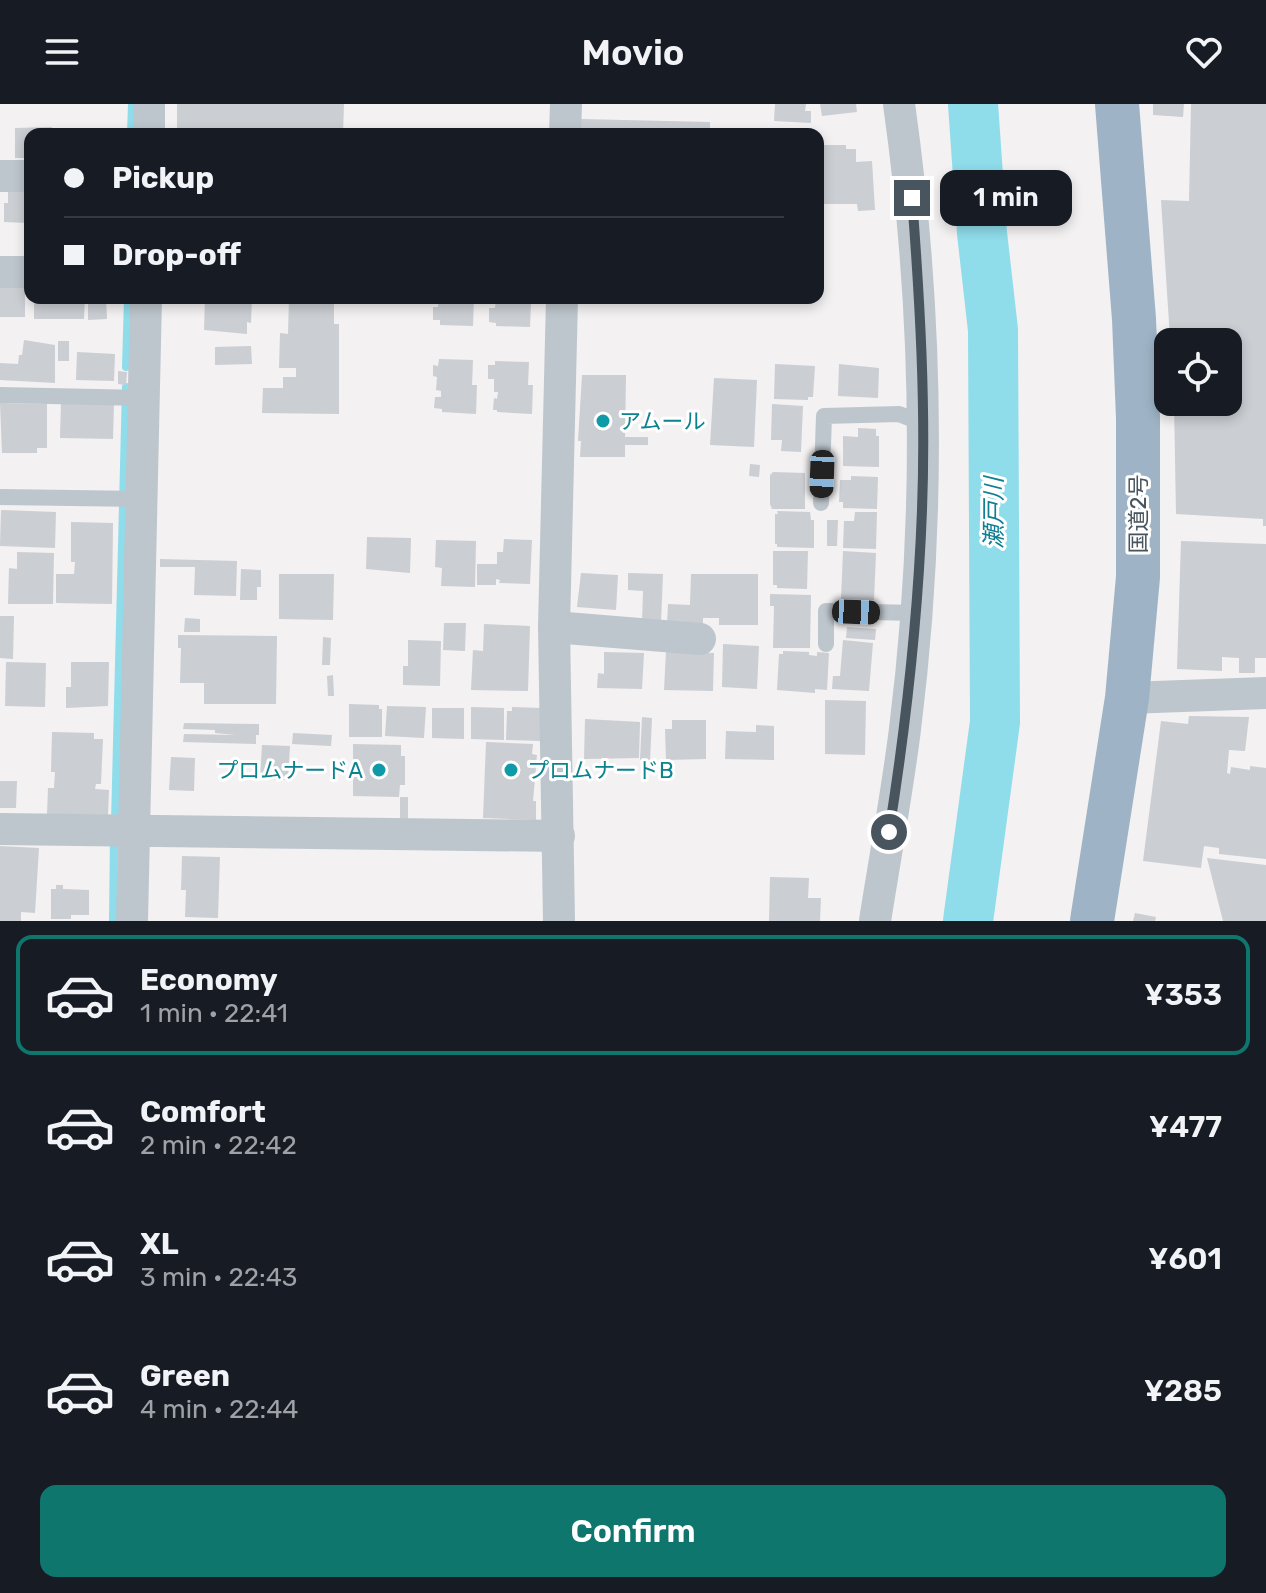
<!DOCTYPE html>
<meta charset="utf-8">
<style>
:root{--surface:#171b24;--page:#20242c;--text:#f1f3f6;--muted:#9ea1a6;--line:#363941;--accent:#0f766e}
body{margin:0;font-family:Rubik,"Noto Sans JP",sans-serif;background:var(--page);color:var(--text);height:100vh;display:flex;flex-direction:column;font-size:30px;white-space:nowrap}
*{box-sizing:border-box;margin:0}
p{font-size:26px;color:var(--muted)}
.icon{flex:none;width:44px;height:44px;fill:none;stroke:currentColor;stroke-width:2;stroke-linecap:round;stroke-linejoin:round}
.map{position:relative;height:817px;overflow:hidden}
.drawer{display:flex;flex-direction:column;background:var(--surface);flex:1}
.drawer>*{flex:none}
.banner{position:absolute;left:24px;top:24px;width:800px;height:176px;border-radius:16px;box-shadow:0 4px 12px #0003;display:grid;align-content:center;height:176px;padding:0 40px;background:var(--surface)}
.buttons{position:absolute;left:1154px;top:224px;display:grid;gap:16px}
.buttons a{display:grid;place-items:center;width:88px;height:88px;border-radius:16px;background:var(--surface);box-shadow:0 4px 12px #0003;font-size:40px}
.end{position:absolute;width:36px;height:36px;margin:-18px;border:10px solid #49555e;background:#fff;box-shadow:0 0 0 4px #fff}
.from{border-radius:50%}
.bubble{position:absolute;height:56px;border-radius:16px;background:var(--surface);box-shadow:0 4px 12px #0003;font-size:26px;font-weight:600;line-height:56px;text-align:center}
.car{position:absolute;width:24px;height:48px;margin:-24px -12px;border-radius:10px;box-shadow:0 0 6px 2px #0007;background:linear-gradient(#222 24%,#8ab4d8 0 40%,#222 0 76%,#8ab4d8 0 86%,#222 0)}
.banner b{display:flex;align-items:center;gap:28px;height:76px;font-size:30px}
.banner b+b{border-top:2px solid var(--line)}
.banner i{width:20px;height:20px;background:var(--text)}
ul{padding:14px 0 0;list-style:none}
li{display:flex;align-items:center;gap:24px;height:120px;margin:0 16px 12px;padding:0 24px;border:4px solid transparent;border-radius:16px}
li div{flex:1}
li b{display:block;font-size:30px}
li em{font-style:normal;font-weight:600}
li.on{border-color:var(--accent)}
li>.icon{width:72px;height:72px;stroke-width:1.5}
.cta{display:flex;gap:16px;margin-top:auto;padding:16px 40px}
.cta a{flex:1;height:92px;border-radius:16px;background:var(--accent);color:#fff;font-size:32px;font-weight:600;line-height:92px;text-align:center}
header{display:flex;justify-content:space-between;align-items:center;height:104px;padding:0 40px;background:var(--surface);font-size:36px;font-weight:600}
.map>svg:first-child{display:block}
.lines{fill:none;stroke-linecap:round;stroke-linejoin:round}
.stream{stroke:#8fdceb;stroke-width:8}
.river{stroke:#8fdceb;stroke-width:50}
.building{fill:#cbced3}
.service{stroke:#bdc6cd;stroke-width:16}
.minor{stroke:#bdc6cd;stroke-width:32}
.trunk{stroke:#9eb4c6;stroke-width:44}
.route{stroke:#49555e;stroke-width:10}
.culture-dot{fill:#0f9aa8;stroke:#fff;stroke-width:3}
.labels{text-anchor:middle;stroke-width:6;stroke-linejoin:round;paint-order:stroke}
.culture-label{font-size:22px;fill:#0d838f;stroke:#fff;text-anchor:start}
.street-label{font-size:22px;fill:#49555e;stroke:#fff}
.water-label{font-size:24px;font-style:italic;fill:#107f93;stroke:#fff}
</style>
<header><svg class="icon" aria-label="menu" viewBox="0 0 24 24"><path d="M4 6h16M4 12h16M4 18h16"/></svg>Movio<svg class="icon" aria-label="heart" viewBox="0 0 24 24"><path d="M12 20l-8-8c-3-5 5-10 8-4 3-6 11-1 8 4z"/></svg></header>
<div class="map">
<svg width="1266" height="817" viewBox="0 0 1266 817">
<rect width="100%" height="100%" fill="#f3f1f1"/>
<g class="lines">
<path class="stream" d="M131 30 132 0
M126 263 128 194
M115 718 126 283
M113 817 114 732"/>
<path class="river" d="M968 817 995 618 993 226 982 129 973 0"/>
</g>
<path class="building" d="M177 0H344L343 30H177Z
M775 0H806L805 7H811V19L774 17Z
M820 0H856L857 8 822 12Z
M1153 0H1184L1183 13 1153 11Z
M1191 0H1266V422H1263V415L1176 410 1174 298H1228V238H1173V235L1170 234 1161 96 1189 97Z
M581 15 710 18V30H581Z
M52 23V30H30V51H26V54H15V24Z
M61 24 116 25V30H61Z
M818 41H846V45H856V58L872 57 875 106 858 107 857 100H818Z
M8 84 29 85 28 119 4 118V99H8Z
M0 184H25V213H0Z
M34 194H85L84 215H34Z
M88 194H106L107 215 88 216Z
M205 194H252L251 219 247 218V230L204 226Z
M289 194H334V220H339V310L262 309 263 284H283V273H296V264H279L280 229 288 230Z
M439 194H474L473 222 440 221V216H433V203H438Z
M496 194H534V198H531L530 223 496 222V219L489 218V204H495Z
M24 236 55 241V279L0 276V259L18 260 19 251H22Z
M58 237H69V257H58Z
M251 242 252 260 215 261V243Z
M77 248 115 250 114 277 76 276Z
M439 255 473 256 472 281H477L476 310 442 308V305L434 304 435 293H441V287L436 286 437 273 433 272V261L438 262Z
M495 257 529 258 528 281H533L532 310 497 308V306H493L494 294 497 295 498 288H494V275H488V261H495Z
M775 260 815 262 813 293H808V296L774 295Z
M839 260 879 264 878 294 838 292Z
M118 267 127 268 126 281 118 280Z
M582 271H626L625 333H648V341H625V353H580L581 337H578Z
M714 274 757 276 754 343 710 341Z
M61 298 114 299 113 335 60 334Z
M0 299 47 300V344H37V349H2Z
M772 300 803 302 801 348 781 347 782 336H771Z
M858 324 876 325V332H879V363L843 362V332L858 333Z
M750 360 760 361 759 373 749 372Z
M773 368 805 369V405H772L770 400V371Z
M851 372 878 373 877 405 843 404V398H839L840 376H851Z
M1 406 56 408 55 444 0 442Z
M777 407 810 408 811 416H814V444L777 443V440H775V410H778Z
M855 408H877L876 445 843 444 844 417H854Z
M827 416H838L837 442H827Z
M71 418 113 419 112 500 56 499V470H74L75 458H71Z
M367 433 411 434 410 469 366 465Z
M504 435 532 436 530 480 499 479 500 476 496 475V481H477V460H497V448H503Z
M436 436 476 437 475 483 441 482 442 464 435 463Z
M1181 437 1266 440V554H1255V569H1239V554L1222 553V567L1177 565Z
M773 447H808L807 485 777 484V481H773Z
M843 447 876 449 874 496 841 495Z
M17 448 54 449 53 500H8L9 464 17 465Z
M160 455 237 457 236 492 194 491 195 463H160Z
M241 465 261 466V483H257V496H240Z
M581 469 618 471 616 506 577 503Z
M628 469 663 470 661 518H642L643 487 628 486Z
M279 470H334L333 516 279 515Z
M691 470H758V521H719V514H703V521H667L668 500 690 501Z
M770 490 811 491 810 544H773L774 502H770Z
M0 512H14L13 555 0 554Z
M185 514 200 515V528H184Z
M444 519H466L465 547 443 546Z
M484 520 530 522 528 587 471 586 473 546 483 547Z
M847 523 876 525 875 536 846 534Z
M178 531 277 532 276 600H204V579H180L181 544H178Z
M323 533 331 534 330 561H322Z
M408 536 441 537 440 582 403 581V562H408Z
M843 536 873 539 869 587 832 585 833 572H840Z
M723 540 759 542 757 585 722 583Z
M666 547 714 549 713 587 664 586Z
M783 547 809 548V551L817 552V548L829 549 827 586 815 585V589L777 586 779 550H783Z
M604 548 644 549 642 585 597 584 598 569 604 570Z
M6 558 46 559 45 603 5 602Z
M71 558H109L108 602 66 604V583H71Z
M333 571 334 592H328L327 572Z
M825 596 866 597 865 651 825 650Z
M349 600 379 601V605H382V633H349Z
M387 602 426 603 424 634 385 632Z
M471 603 504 604V636L471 635Z
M512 603 541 604 540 637 506 636 507 607H512Z
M432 604H464V635L432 634Z
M1189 612 1249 613 1245 647 1229 646 1227 669 1230 670 1231 663 1250 666V662L1266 664V755L1219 750V744L1204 742 1201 764 1143 757 1161 617 1188 620Z
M642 613 652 614 650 657 640 656Z
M585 615 640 618 639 654 584 655Z
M672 616H706V655L666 656 665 625H672Z
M184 619 259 620V631H256V640L183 638 184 630 235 631 215 629V626L183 625Z
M756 621 774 622V656L725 655 726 627 756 628Z
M52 628 94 629V635H103L101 680H96L95 685 109 686 108 711 47 710 48 684H54L55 668H51Z
M293 629 332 631 331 642 292 640Z
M486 638 533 640 532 650 537 651 533 697H536V716L483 714Z
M353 640 401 641V652H405V681H400L399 693 353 692Z
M262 641 290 642 288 676 260 675Z
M171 653 195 654 194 687 169 686Z
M0 677H17L16 704H0Z
M400 693H408V716L400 715Z
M0 742 39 744 35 809 21 808V817H0Z
M182 752 220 753 218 814 185 813 186 786H181Z
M1207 754 1266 761V817H1223Z
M770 773 809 774 808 794H821L820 817H769Z
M56 781H63V785L89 786V811H71V815H51V785H56Z
M1135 809 1156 813 1155 817H1133Z"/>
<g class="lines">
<path class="service" d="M0 291 145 294
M0 393 143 395
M821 399 824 312 899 310 922 319
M826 540V507L916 509"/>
<path class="minor" d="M149 30V0
M565 30 566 0
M0 72H30
M0 168H30
M554 523 700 535
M1127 594 1266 589
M0 725 559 732
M132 817 146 194
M559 817 554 523 562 194
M875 817C885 753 897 689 905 625 931 418 928 206 899 0"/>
<path class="trunk" d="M1092 817 1127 594 1138 473V314L1134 215 1117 0"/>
</g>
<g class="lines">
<path class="route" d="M889 728C906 621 918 514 922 406 926 302 920 198 912 94"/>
</g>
<g class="culture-dot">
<circle cx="603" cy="317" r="8"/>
<circle cx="379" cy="666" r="8"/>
<circle cx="511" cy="666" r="8"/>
</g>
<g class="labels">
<g class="culture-label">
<text x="619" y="325">アムール</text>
<text x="363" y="674" text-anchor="end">プロムナードA</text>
<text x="527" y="674">プロムナードB</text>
</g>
<g class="street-label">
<text transform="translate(1138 410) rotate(-90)" y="8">国道2号</text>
</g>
<g class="water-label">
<text transform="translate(994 409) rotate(-90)" y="8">瀬戸川</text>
</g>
</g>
</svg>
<div class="buttons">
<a><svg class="icon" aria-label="locate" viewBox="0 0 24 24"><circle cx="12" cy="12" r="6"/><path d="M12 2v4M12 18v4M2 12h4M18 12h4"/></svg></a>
</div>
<i class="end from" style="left:889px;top:728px"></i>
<i class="end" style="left:912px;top:94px"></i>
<div class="bubble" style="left:940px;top:66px;width:132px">1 min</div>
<i class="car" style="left:822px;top:370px;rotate:182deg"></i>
<i class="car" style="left:856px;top:508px;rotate:92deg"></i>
<div class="banner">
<b><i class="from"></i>Pickup</b>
<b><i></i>Drop-off</b>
</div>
</div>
<section class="drawer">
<ul>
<li class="on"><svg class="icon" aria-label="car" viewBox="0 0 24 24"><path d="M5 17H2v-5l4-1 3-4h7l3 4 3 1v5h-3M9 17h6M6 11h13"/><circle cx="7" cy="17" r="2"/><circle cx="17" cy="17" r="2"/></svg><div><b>Economy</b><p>1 min · 22:41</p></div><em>¥353</em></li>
<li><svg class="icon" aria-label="car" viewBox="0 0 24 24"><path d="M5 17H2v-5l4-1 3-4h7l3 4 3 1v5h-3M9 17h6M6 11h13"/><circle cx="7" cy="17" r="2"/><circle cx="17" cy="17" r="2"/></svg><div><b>Comfort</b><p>2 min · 22:42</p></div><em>¥477</em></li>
<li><svg class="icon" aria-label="car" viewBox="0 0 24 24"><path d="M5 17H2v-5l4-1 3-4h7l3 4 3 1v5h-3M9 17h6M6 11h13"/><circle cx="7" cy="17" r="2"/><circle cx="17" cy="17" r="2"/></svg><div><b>XL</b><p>3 min · 22:43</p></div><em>¥601</em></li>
<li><svg class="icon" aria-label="car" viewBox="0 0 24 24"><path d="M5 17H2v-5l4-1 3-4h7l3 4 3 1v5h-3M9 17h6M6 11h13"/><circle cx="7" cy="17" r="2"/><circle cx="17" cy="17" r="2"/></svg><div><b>Green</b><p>4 min · 22:44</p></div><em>¥285</em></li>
</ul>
<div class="cta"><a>Confirm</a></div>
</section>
